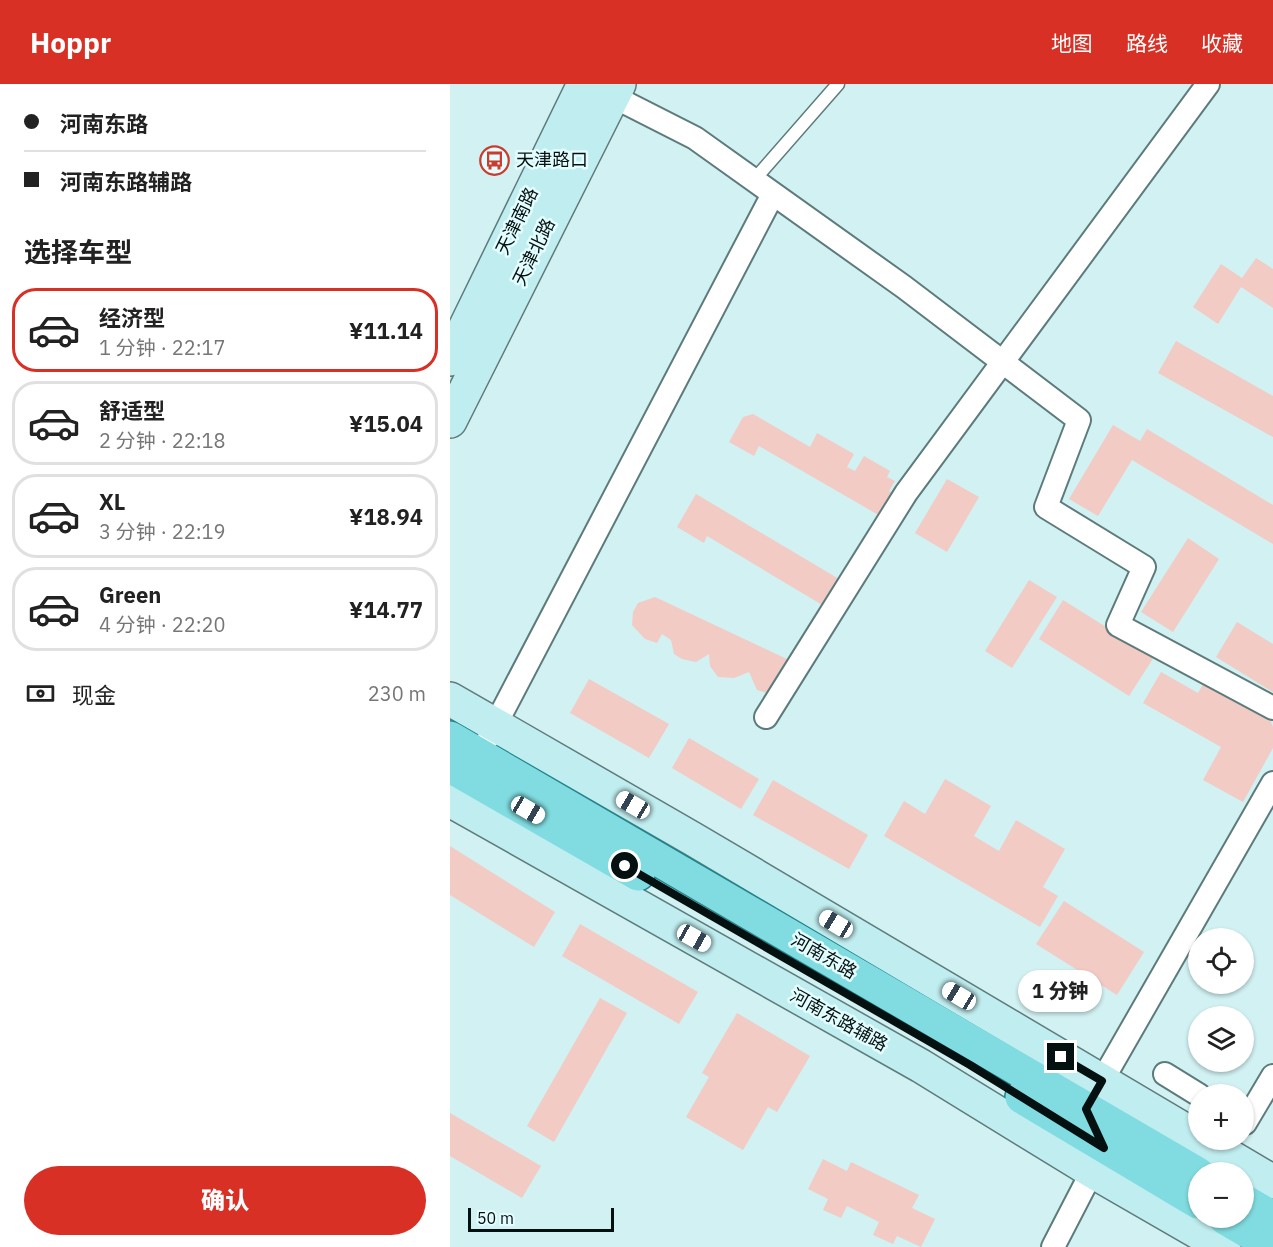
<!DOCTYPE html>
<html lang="zh">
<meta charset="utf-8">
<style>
:root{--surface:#fff;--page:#f6f6f6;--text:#222;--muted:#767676;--line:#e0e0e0;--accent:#d93025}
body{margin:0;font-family:"IBM Plex Sans","Noto Sans SC",sans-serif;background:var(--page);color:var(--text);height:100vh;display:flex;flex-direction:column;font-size:22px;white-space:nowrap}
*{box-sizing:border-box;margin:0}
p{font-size:20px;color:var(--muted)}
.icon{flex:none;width:33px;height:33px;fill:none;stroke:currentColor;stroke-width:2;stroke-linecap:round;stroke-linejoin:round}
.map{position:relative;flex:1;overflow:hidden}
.drawer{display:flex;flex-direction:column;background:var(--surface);width:450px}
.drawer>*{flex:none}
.hud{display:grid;align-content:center;height:132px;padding:0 24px;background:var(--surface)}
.tools{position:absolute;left:738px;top:844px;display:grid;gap:12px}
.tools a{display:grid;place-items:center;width:66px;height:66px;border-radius:50%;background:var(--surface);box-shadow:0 2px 4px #0004;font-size:30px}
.scale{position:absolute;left:18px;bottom:15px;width:146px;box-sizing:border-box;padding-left:6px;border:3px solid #051010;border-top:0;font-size:16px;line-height:21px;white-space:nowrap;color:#051010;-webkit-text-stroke:4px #e3fdfe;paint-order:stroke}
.end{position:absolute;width:27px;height:27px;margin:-14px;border:8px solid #051010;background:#fff;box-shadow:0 0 0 3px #fff}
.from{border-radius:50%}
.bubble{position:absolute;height:42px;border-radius:21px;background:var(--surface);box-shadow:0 2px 4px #0004;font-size:20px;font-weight:800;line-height:42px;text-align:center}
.car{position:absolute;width:18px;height:36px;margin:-18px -9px;border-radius:8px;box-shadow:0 0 4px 2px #0007;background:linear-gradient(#fff 24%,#345 0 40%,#fff 0 76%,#345 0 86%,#fff 0)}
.hud b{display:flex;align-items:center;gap:21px;height:57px;font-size:22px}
.hud b+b{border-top:2px solid var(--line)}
.hud i{width:15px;height:15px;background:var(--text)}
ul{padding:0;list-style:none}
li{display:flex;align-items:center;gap:18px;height:84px;margin:0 12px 9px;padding:0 12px;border:3px solid var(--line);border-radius:24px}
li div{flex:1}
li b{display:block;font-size:22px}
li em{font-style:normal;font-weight:800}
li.selected{border-color:var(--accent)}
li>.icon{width:54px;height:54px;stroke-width:1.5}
h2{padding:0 24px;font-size:27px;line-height:72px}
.pay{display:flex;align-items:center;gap:15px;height:66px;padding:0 24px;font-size:22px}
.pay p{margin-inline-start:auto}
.button{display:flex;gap:12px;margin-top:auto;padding:12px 24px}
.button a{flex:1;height:69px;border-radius:36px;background:var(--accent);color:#fff;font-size:24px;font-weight:800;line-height:69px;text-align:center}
header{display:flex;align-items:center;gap:36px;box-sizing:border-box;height:84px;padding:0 30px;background:var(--accent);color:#fff}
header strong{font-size:28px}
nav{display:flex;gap:33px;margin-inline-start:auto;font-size:21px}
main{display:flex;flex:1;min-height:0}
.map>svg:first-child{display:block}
.building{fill:#f2cbc4}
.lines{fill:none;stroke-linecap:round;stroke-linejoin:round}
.lane-casing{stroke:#5e7b7c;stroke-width:15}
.street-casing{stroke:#5e7b7c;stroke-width:26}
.secondary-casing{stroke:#5e7b7c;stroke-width:36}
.primary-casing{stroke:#1e858a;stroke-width:36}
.lane{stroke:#fff;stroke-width:12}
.street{stroke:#fff;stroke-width:22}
.secondary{stroke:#c0edef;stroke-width:33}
.primary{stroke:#80dce0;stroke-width:33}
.route{stroke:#051010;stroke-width:8}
.labels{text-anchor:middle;stroke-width:5;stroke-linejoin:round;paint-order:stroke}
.poi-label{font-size:18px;fill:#051010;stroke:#e3fdfe;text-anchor:start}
.street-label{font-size:18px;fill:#051010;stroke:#e3fdfe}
</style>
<header>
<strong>Hoppr</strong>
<nav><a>地图</a><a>路线</a><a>收藏</a></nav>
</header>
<main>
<section class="drawer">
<div class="hud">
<b><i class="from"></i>河南东路</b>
<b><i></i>河南东路辅路</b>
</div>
<h2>选择车型</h2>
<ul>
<li class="selected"><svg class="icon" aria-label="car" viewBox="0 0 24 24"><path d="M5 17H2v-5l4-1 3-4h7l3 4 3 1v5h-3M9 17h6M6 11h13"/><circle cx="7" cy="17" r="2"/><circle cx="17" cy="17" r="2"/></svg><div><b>经济型</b><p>1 分钟 · 22:17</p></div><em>¥11.14</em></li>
<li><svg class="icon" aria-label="car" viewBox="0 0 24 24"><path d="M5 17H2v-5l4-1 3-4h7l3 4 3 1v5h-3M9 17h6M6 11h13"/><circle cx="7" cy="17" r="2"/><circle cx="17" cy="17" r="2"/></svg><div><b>舒适型</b><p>2 分钟 · 22:18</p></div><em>¥15.04</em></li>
<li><svg class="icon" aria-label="car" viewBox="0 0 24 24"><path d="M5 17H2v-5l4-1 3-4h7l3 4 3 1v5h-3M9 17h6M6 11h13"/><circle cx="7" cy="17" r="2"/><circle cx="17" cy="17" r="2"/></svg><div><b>XL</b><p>3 分钟 · 22:19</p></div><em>¥18.94</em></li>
<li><svg class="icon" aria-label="car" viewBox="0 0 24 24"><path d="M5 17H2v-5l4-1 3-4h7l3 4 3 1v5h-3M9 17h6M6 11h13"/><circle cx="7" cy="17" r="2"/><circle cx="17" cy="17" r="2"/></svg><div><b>Green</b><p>4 分钟 · 22:20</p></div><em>¥14.77</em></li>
</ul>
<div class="pay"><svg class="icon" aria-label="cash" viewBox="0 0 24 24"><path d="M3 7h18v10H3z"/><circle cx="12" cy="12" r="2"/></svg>现金<p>230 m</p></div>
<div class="button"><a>确认</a></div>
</section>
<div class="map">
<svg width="823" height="1163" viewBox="0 0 823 1163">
<rect width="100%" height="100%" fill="#d1f1f2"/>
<path class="building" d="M806 174 823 185V224L791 203 768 240 743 223 771 180 792 194Z
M726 257 823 312V353L708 289Z
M303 330 360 363 367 349 404 370 397 383 405 387 414 372 440 387 437 393 445 397 439 407 445 410 432 433 309 362 304 372 279 358 293 333Z
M663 341 690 357 697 345 823 421V460L682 376 648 432 619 415Z
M497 395 529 413 497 468 465 449Z
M246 410 394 498 379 525 257 452 254 459 227 443Z
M738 454 769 475 723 548 691 528Z
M579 496 607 513 562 584 535 567Z
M205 513 339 576 321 610 307 606 299 588 284 594 268 593 260 582 259 570 246 578 232 575 224 570 221 556 212 550 207 559 195 555 182 541 183 528 188 519Z
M613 516 704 573 679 612 589 555Z
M787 538 823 560V608L766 573Z
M711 588 748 609 755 597 819 633 823 643V664L793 718 753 696 771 663 693 619Z
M139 595 219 640 199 674 120 629Z
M239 654 309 695 291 725 222 684Z
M495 695 541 722 524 752 549 767 566 736 615 765 593 803 608 812 590 843 434 752 454 717 475 730Z
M323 696 418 751 399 785 303 731Z
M0 762 105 828 84 863 0 811Z
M614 817 694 868 667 911 586 860Z
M130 840 248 908 229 940 112 872Z
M150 914 177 929 104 1058 77 1042Z
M287 929 360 972 327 1028 318 1023 293 1066 236 1033 259 993 252 989Z
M0 1029 91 1082 72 1114 0 1072Z
M373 1075 397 1087 401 1078 469 1111 462 1124 485 1135 471 1163 447 1152 443 1160 423 1151 429 1138 397 1122 391 1134 373 1126 378 1115 358 1105Z"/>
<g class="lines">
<defs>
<path id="lane" d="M304 96 388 0"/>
<path id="street" d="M150 10 178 20 245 54 454 203 629 336 596 423 694 483 668 541 823 624
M316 633 456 409 758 0
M39 653 323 110
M715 990 749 1011
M645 1009 823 699
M794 1038 795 1039 823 992
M603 1163 648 1076"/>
<path id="secondary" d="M0 275 134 0
M0 337 169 0
M0 615 243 755 748 1054
M0 716 471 982 642 1087 774 1163
M752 1056 823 1098"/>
<path id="primary" d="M0 654 748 1090
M0 682 188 790
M572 1013 748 1118
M794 1117 823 1134
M775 1134 823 1162"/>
</defs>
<use href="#lane" class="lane-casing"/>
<use href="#street" class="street-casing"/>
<use href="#secondary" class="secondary-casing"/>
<use href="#primary" class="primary-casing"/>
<use href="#lane" class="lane"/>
<use href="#street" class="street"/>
<use href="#secondary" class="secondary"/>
<use href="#primary" class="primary"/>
</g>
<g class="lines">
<path class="route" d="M175 782 520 981 654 1064 636 1025 652 997 611 973"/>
</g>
<defs>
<symbol id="bus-ring" viewBox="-11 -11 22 22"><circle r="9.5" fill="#e3fdfe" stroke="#ca3d2e" stroke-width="1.5"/><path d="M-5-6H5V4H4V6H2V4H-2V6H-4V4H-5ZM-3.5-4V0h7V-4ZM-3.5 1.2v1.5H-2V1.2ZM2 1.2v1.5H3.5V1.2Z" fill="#ca3d2e"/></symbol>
</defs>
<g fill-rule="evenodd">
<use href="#bus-ring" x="28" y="60" width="33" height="33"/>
</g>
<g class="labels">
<g class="poi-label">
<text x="66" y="82">天津路口</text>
</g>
<g class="street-label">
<text transform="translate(67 137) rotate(-64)" y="6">天津南路</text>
<text transform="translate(84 168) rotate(-64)" y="6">天津北路</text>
<text transform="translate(374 872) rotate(30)" y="6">河南东路</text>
<text transform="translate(389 936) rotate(29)" y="6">河南东路辅路</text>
</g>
</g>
</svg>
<div class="tools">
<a><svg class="icon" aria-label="locate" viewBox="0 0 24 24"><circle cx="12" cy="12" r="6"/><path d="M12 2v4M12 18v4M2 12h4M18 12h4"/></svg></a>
<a><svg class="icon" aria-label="layers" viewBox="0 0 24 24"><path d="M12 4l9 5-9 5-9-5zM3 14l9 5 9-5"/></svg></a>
<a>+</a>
<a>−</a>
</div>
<div class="scale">50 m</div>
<i class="end from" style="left:175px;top:782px"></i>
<i class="end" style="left:611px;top:973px"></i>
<div class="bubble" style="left:568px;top:886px;width:84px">1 分钟</div>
<i class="car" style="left:183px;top:721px;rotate:300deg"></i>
<i class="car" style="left:78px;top:726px;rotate:120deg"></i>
<i class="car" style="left:386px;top:840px;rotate:301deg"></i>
<i class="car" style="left:244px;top:854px;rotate:119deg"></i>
<i class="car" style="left:509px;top:912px;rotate:301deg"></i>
</div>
</main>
